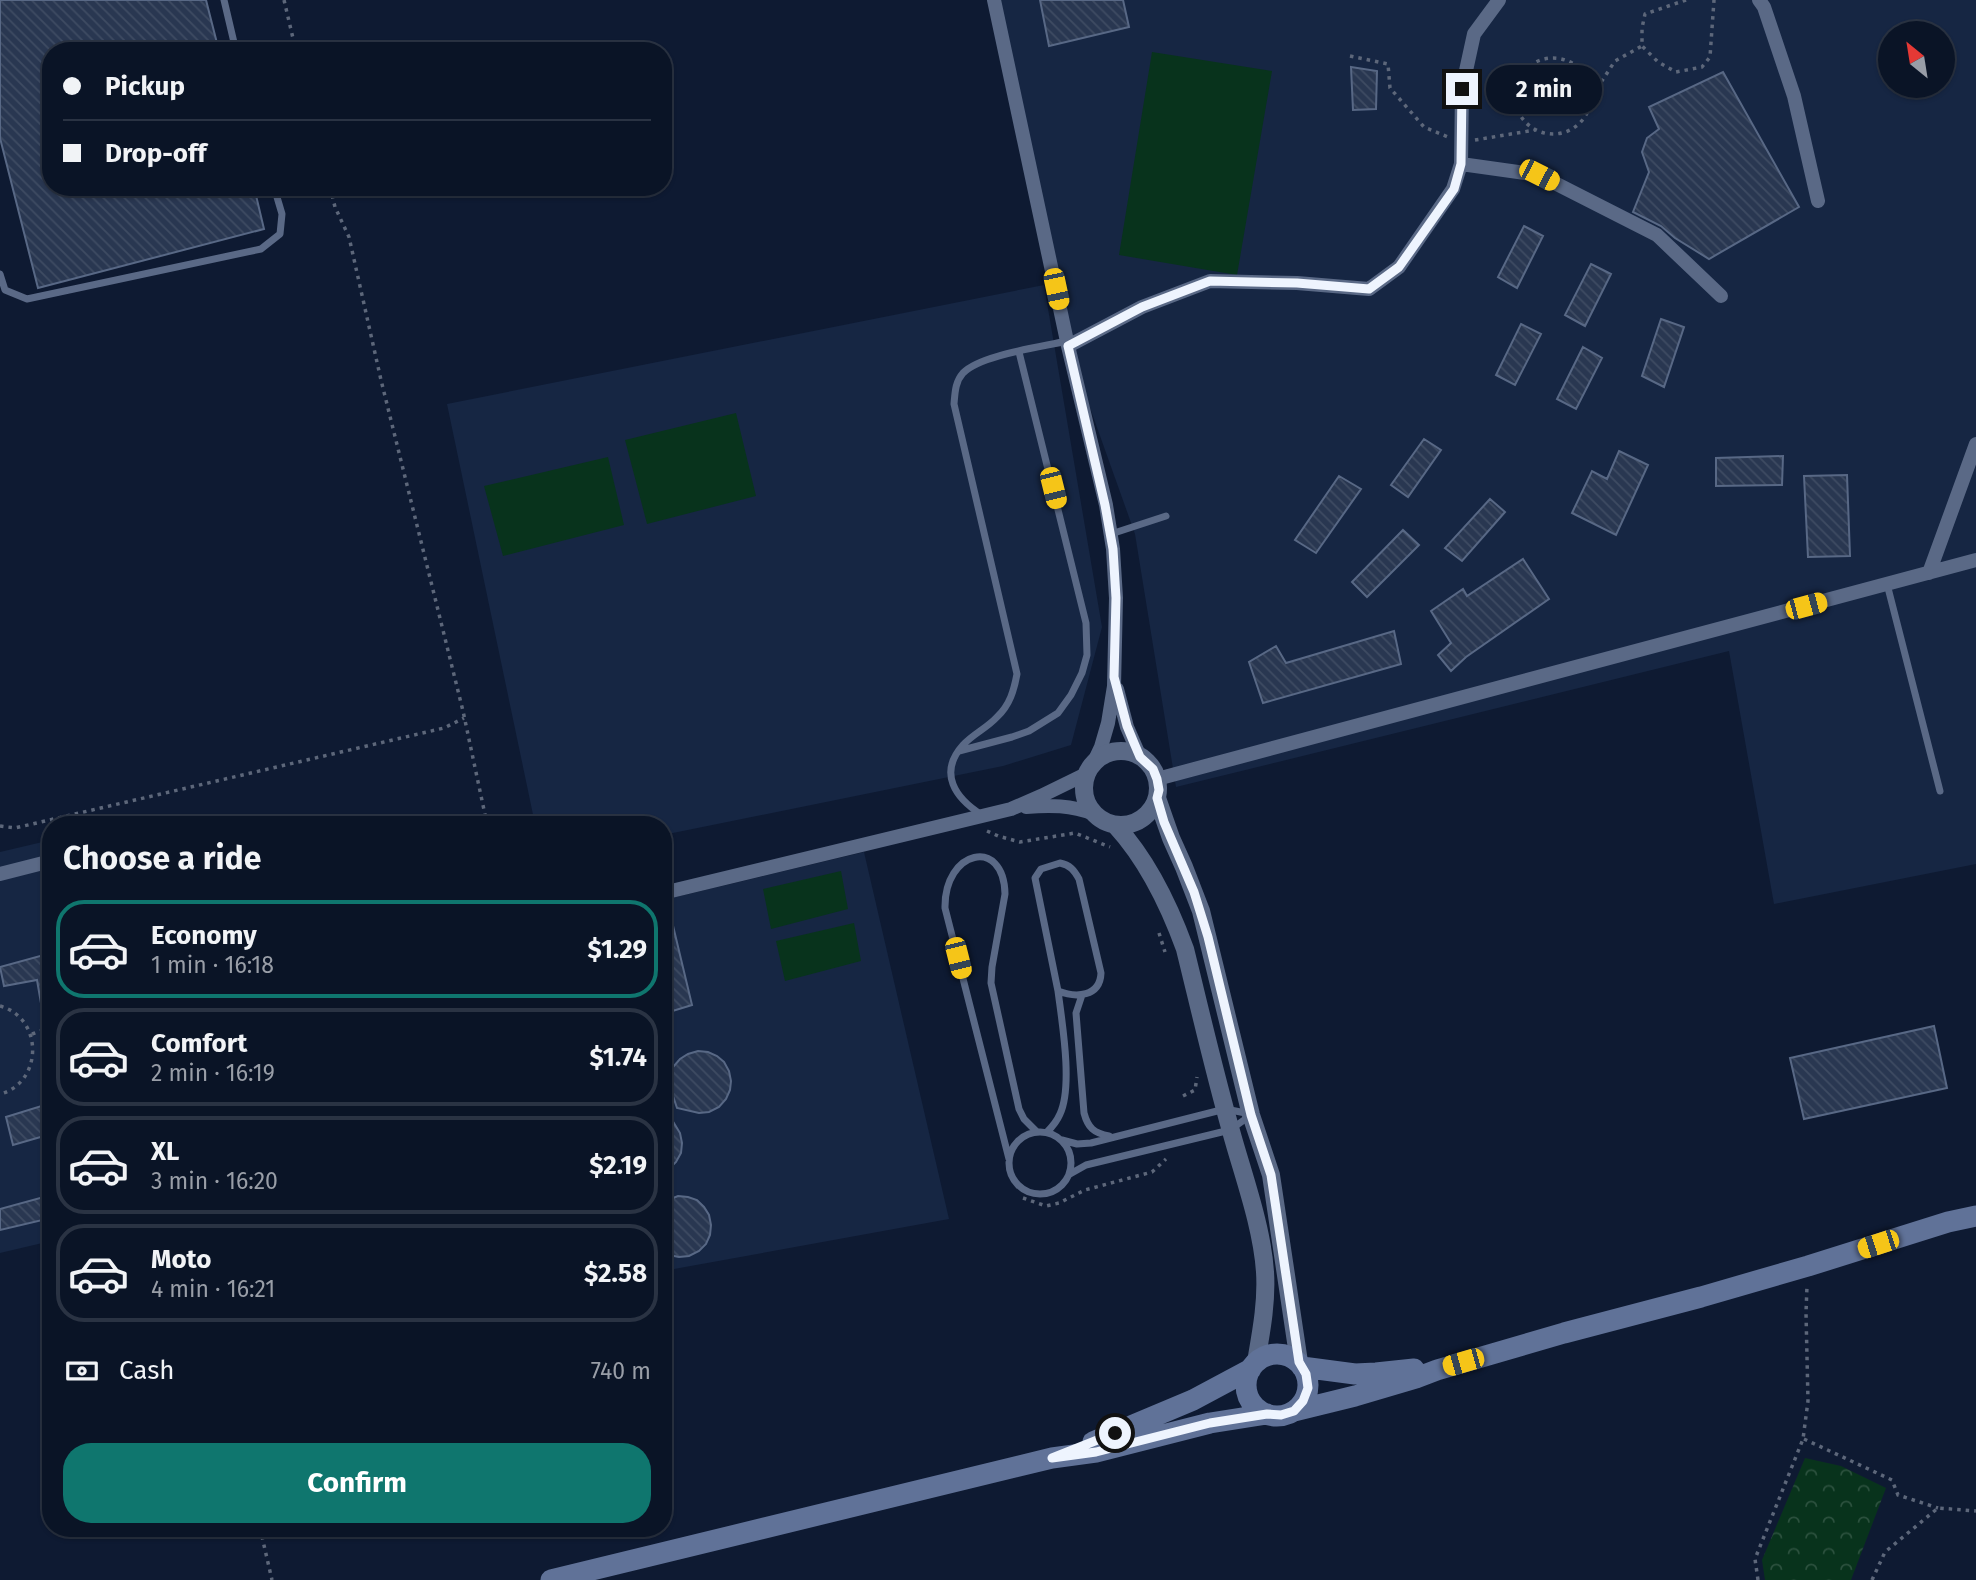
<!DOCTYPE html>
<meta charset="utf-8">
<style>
:root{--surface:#0a1426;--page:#131d2e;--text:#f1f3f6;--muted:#999ea7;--line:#2a3343;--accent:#0f766e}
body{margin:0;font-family:"Fira Sans",sans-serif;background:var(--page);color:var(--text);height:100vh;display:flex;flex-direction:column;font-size:26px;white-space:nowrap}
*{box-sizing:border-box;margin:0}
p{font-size:23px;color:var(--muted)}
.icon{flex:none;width:38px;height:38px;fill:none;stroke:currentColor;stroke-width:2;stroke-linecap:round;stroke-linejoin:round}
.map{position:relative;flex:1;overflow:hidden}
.side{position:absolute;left:42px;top:816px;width:630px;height:721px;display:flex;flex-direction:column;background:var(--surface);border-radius:28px;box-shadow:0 2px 5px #0004,0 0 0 2px var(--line)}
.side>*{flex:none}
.hud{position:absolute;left:42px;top:42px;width:630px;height:154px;border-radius:28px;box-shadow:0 2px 5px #0004,0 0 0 2px var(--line);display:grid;align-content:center;height:154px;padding:0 21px;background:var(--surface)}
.needle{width:46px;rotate:330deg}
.controls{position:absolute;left:1878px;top:21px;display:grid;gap:14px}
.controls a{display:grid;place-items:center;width:77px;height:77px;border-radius:50%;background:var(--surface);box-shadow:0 2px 5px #0004,0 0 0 2px var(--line);font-size:35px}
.end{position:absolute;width:32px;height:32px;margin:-16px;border:9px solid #eef4fe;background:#111;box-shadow:0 0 0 4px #111}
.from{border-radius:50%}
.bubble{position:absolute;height:49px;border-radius:24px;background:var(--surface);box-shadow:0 2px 5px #0004,0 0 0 2px var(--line);font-size:23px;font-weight:700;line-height:49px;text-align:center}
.car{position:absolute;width:21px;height:42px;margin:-21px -10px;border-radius:9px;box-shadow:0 0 5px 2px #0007;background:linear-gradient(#f5c518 24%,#345 0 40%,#f5c518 0 76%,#345 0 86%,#f5c518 0)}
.hud b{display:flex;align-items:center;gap:24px;height:66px;font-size:26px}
.hud b+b{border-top:2px solid var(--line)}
.hud i{width:18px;height:18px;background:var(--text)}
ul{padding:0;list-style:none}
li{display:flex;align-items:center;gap:21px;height:98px;margin:0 14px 10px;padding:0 7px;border:4px solid var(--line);border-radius:28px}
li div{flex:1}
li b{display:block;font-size:26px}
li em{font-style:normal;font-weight:700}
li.on{border-color:var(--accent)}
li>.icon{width:63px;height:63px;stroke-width:1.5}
h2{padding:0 21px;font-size:32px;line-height:84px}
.pay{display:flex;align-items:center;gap:18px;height:77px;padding:0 21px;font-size:26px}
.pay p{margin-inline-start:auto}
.action{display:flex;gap:14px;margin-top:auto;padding:14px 21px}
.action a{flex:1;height:80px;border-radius:28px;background:var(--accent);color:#fff;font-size:28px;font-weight:700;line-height:80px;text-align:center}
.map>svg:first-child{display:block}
.built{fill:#162643;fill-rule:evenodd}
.forest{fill:url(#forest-crowns)}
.pitch{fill:#08331c}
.building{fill:url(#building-back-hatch);stroke:#586885;stroke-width:2}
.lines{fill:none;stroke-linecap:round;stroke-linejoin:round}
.path{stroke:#5d677a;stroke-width:3.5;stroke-dasharray:3.5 5;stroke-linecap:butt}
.service{stroke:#5a6986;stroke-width:7}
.minor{stroke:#5a6986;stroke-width:14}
.tertiary{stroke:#5a6986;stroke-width:18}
.secondary{stroke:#607298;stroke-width:21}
.route{stroke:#eef4fe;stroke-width:9}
</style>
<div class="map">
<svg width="1976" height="1580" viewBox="0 0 1976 1580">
<defs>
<pattern id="forest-crowns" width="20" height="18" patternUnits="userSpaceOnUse" patternTransform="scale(1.75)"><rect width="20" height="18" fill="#08331c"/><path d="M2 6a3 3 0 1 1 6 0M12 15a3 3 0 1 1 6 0" fill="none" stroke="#2c513e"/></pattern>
<pattern id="building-back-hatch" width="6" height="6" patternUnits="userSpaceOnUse" patternTransform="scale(1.75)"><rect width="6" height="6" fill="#293751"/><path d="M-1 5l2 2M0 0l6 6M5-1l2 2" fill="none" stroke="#3e4b62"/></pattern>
</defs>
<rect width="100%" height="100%" fill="#0e1a32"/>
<path class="built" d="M989 0H1976V864L1774 904 1729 651 1176 787 1135 534 1068 346ZM1890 33H1942V86H1890Z
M1044 285 1102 627 1071 745 1003 766 663 835V824H535L447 404Z
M51 840V1241L0 1253V852Z
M864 852 949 1219 663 1271V900Z"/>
<path class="forest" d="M1805 1458 1841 1466 1886 1488 1851 1580H1765L1762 1560Z"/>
<path class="pitch" d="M1152 52 1272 71 1237 275 1119 255Z
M736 413 756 496 647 524 625 440Z
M608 457 624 525 503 556 484 486Z
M841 871 848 909 771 929 763 889Z
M854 923 861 961 785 981 776 941Z"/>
<path class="building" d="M0 0H206L219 51H51V187H254L264 229 38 288 0 138Z
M1040 0H1123L1129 27 1049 46Z
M1351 67 1377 71 1376 109 1353 110Z
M1723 72 1799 207 1709 259 1675 238 1661 226 1633 212 1649 172 1642 152 1647 138 1659 129 1649 107Z
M1524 226 1543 236 1517 288 1498 277Z
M1591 264 1611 274 1585 326 1565 315Z
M1661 319 1684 327 1664 387 1642 376Z
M1521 324 1541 334 1515 385 1496 375Z
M1583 347 1602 358 1576 409 1557 399Z
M1424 439 1441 450 1408 497 1391 485Z
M1619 451 1648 465 1616 535 1572 513 1592 471 1607 479Z
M1783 456 1782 485 1716 486V458Z
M1847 475 1850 556 1808 557 1804 476Z
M1339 476 1361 489 1316 553 1295 540Z
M1490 499 1505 512 1462 561 1445 548Z
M1403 530 1419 545 1367 597 1352 582Z
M1523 559 1549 599 1466 657 1451 671 1438 655 1451 643 1431 611 1463 589 1467 596Z
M1394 631 1401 664 1263 703 1249 662 1276 646 1286 663Z
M669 909 692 1005 663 1014V910Z
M51 953V1015H43L37 980 4 986 0 967Z
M1934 1026 1947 1088 1804 1119 1790 1058Z
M698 1051 708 1052 717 1056 724 1062 729 1071 731 1081 730 1090 726 1099 719 1107 709 1112 699 1113 677 1108 670 1087V1077L673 1067 680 1059 688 1054Z
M51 1103V1134L13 1145 6 1117Z
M663 1105 680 1133 682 1143 681 1153 676 1162 663 1175Z
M51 1195V1218L0 1230V1209Z
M678 1196 688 1197 697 1200 704 1207 709 1215 711 1225 710 1235 706 1244 699 1251 689 1256 679 1257 669 1255 663 1252V1202Z"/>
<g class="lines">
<path class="path" d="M284 0 296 51
M1686 0 1645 14 1642 28V46L1658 62 1676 72 1702 67 1710 57 1714 0
M1350 56 1388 64 1390 88 1424 127 1448 137
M1515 96a38 38 0 1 1 76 0a38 38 0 1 1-76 0Z
M1592 96 1615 61 1642 46
M1475 140 1535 130
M330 187 335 207 349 237 381 380 463 711 487 824
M0 826 15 828 444 728 464 718
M987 831 998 836 1020 842 1075 833 1110 847
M1159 933 1165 952
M0 1006C44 1018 43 1083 0 1094
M32 1034 51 1027
M1183 1096 1195 1090 1197 1077
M1023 1198 1046 1206 1059 1203 1085 1190 1152 1172 1166 1159
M1804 1439 1892 1480 1898 1495 1938 1508
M260 1528 272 1580
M1758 1580 1755 1559 1803 1439 1808 1401 1806 1313 1807 1286
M1872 1580 1885 1552 1938 1508 1976 1511"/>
<path class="service" d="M224 0 236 51
M0 274 5 290 27 299 261 249 280 234 282 214 274 187
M1111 534 1166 516
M1887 584 1940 791
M959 751 1012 737 1029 731 1058 713 1071 695 1082 673 1087 655 1086 623 1019 352
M982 815C955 798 938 773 963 745 973 734 987 728 997 717 1010 705 1014 690 1017 674L954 404C955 393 955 382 963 373 980 355 1041 347 1067 341
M1060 863C1070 865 1074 870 1079 879L1101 973C1100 997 1076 998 1058 991L1035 878 1041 869Z
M1082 995 1076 1013 1084 1113C1088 1128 1094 1133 1109 1136
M1009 1163a31 31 0 1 1 62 0a31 31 0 1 1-62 0Z
M1047 1132C1052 1127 1057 1121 1060 1114 1073 1086 1062 1022 1058 991
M1062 1140 1077 1144 1091 1143 1225 1109 1251 1114
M1009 1159 945 908C944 850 1004 836 1005 894L992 967 991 983 1019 1109 1024 1119 1037 1132
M1070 1174 1086 1165 1230 1130 1251 1115"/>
<path class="minor" d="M994 0 1068 346 1106 505 1113 549 1116 598 1114 686 1108 723 1101 747 1093 764
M1759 0 1764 7 1794 96 1818 201
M1461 164 1539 175 1657 235 1721 296
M1068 346 1142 307 1210 281 1297 283 1369 289 1399 267 1453 189 1461 164 1462 89 1474 34 1499 0
M1929 573 1976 444
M1117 689 1127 727 1140 757
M1157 779 1976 560
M1026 807C1050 805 1071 805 1094 814
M0 874 51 861
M663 893 1011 809 1041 796 1086 774"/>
<path class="tertiary" d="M1084 788a37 37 0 1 1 74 0a37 37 0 1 1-74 0Z
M1157 798 1171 838 1184 867 1201 911 1251 1115 1271 1175 1299 1362
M1116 826C1148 861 1169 905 1185 949 1200 1010 1214 1071 1231 1131 1243 1175 1262 1226 1265 1272 1267 1302 1261 1333 1256 1362"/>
<path class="secondary" d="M1246 1385a31 31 0 1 1 62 0a31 31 0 1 1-62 0Z
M1302 1367 1355 1374 1376 1373 1414 1369
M1294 1411 1355 1396 1416 1378 1437 1370 1564 1333 1701 1297 1808 1266 1948 1222 1976 1216
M1093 1442 1193 1400 1251 1369
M551 1580 1052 1458 1096 1452 1210 1423 1267 1414"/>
</g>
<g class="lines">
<path class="route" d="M1115 1433 1052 1458 1096 1452 1210 1423 1267 1414 1281 1415 1294 1411 1303 1401 1308 1388 1306 1374 1299 1362 1271 1175 1251 1115 1208 937 1194 892 1164 822 1157 798 1159 790 1157 779 1153 769 1140 757 1134 743 1127 726 1114 677 1116 598 1113 549 1105 505 1068 346 1142 307 1210 281 1297 283 1369 289 1399 267 1454 189 1461 164 1462 89"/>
</g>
</svg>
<div class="controls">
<a><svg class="needle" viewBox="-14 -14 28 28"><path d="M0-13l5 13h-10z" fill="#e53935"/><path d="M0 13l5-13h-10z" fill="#999ea7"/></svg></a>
</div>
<i class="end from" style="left:1115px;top:1433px"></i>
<i class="end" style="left:1462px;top:89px"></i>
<div class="bubble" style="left:1486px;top:65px;width:116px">2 min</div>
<i class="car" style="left:1539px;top:175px;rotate:117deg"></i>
<i class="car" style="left:1056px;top:289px;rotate:168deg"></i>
<i class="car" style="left:1053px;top:488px;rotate:166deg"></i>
<i class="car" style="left:1806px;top:606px;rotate:75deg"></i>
<i class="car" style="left:958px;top:958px;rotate:166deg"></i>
<i class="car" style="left:1878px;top:1244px;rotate:252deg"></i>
<i class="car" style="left:1463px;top:1362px;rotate:254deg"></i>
<div class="hud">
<b><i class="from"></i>Pickup</b>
<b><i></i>Drop-off</b>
</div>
<section class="side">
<h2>Choose a ride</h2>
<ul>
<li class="on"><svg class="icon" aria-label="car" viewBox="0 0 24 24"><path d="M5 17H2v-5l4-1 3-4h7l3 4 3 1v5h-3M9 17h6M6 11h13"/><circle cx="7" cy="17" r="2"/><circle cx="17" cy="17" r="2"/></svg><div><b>Economy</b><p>1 min · 16:18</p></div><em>$1.29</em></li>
<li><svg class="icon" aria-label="car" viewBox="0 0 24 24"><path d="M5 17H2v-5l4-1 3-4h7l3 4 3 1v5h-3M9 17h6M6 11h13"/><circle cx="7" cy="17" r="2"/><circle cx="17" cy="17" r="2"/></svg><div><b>Comfort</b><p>2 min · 16:19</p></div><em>$1.74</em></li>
<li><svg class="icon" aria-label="car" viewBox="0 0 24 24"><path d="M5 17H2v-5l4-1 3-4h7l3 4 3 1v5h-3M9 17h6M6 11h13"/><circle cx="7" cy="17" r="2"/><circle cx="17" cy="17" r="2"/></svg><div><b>XL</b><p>3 min · 16:20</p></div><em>$2.19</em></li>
<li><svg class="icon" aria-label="car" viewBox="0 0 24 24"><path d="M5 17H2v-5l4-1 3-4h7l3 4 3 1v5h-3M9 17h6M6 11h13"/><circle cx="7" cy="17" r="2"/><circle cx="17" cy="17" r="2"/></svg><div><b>Moto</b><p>4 min · 16:21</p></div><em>$2.58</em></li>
</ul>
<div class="pay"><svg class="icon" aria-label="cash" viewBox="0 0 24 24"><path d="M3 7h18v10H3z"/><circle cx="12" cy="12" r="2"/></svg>Cash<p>740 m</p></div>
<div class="action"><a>Confirm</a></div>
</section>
</div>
